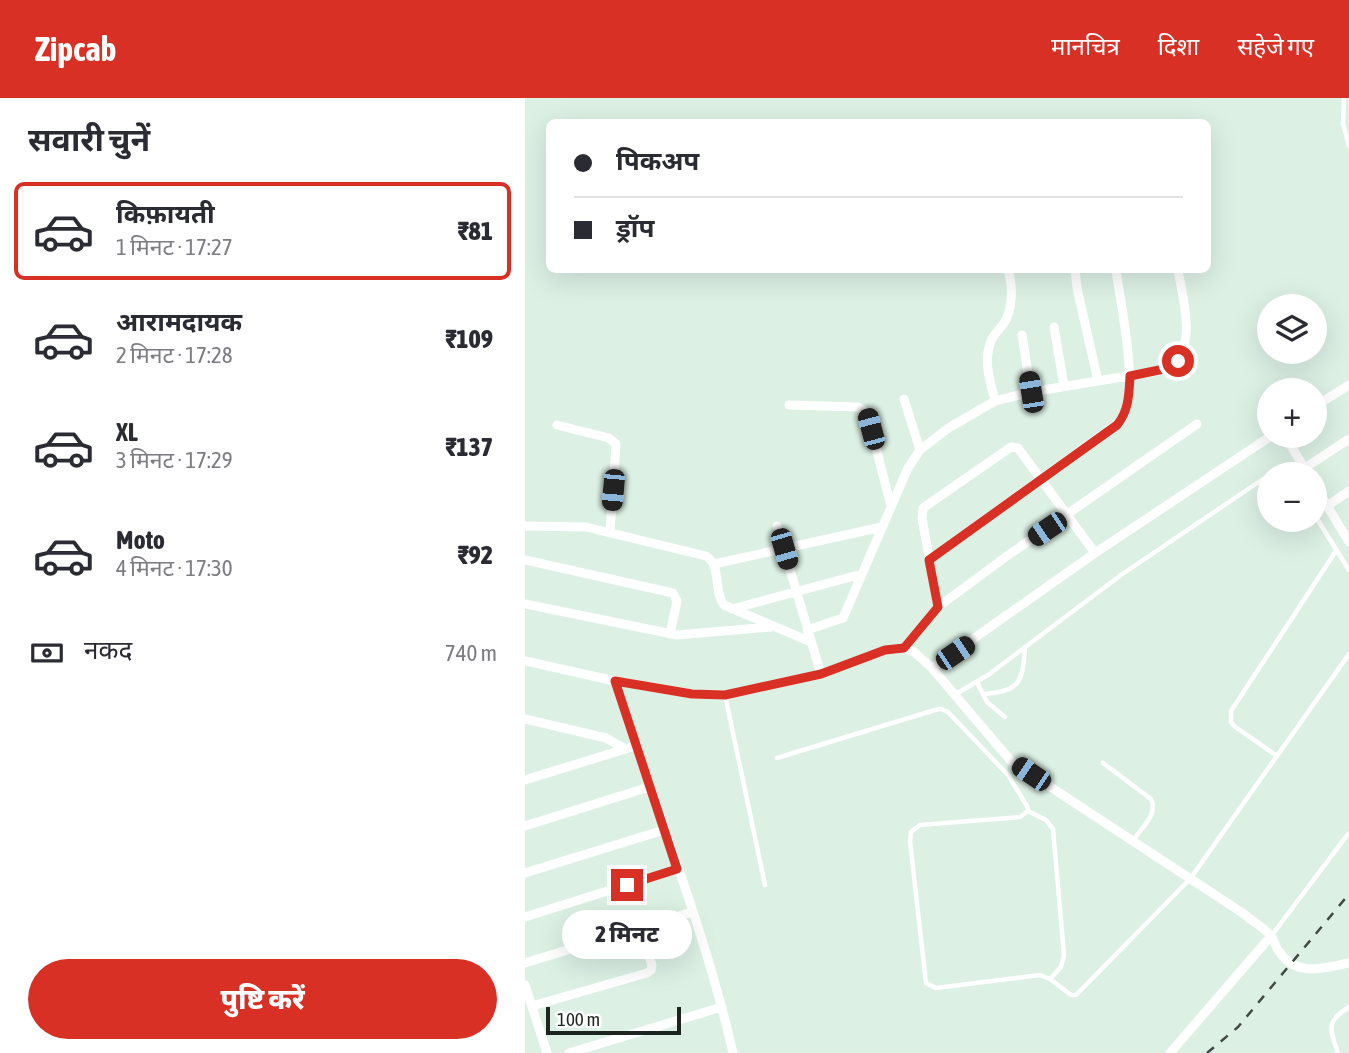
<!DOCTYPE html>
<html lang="hi">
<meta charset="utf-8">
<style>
:root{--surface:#fff;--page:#f2f2f3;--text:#2b2b33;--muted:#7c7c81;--line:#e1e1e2;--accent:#d93025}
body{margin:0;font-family:"Asap Condensed","Noto Sans Devanagari",sans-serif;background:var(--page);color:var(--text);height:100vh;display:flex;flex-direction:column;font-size:26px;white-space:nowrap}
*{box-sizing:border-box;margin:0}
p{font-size:23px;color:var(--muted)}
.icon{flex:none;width:38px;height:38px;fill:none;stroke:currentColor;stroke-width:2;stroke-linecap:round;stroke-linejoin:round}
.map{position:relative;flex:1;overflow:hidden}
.drawer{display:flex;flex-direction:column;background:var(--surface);width:525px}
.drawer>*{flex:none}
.top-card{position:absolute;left:21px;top:21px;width:665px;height:154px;border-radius:10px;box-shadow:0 7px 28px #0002;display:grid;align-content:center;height:154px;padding:0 28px;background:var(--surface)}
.buttons{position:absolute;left:732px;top:196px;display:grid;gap:14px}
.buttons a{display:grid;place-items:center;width:70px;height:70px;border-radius:50%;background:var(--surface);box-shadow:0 7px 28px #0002;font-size:35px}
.scale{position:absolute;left:21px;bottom:18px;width:135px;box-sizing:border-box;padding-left:7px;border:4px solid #1e2520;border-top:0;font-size:19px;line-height:24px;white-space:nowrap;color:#1e2520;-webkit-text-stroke:5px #fff;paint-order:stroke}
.end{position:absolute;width:32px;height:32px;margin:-16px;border:9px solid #d93025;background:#fff;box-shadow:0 0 0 4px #fff}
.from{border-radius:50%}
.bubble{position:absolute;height:49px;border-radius:24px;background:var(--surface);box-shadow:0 7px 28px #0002;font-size:23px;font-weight:800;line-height:49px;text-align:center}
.car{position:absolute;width:21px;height:42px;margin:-21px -10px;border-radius:9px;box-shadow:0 0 5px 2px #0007;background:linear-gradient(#222 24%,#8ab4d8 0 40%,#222 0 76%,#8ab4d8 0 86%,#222 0)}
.top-card b{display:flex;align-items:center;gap:24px;height:66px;font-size:26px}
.top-card b+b{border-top:2px solid var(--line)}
.top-card i{width:18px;height:18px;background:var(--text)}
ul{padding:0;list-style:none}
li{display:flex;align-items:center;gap:21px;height:98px;margin:0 14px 10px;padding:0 14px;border:4px solid transparent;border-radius:10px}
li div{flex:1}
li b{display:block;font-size:26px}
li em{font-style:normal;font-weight:800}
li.current{border-color:var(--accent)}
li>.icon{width:63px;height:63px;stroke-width:1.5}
h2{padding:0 28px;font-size:32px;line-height:84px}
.pay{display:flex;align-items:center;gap:18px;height:77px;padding:0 28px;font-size:26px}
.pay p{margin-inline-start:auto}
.primary-button{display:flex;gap:14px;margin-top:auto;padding:14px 28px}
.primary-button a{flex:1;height:80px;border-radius:42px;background:var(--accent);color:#fff;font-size:28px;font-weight:800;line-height:80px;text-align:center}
header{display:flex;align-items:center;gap:42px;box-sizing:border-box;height:98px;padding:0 35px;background:var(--accent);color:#fff}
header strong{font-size:33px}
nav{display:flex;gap:38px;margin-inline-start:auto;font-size:24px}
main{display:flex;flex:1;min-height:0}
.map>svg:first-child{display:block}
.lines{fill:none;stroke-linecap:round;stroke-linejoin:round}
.lane{stroke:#fff;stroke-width:4.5}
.street{stroke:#fff;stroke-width:9}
.rail{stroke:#404a43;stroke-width:2.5;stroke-dasharray:9 9;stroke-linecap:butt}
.route{stroke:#d93025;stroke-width:9}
</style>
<header>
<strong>Zipcab</strong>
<nav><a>मानचित्र</a><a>दिशा</a><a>सहेजे गए</a></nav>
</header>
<main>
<section class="drawer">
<h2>सवारी चुनें</h2>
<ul>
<li class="current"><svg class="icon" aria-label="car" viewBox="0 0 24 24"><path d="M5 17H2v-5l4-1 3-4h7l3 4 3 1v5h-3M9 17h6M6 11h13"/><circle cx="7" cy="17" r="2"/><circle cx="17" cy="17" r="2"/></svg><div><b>किफ़ायती</b><p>1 मिनट · 17:27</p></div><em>₹81</em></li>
<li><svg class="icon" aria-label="car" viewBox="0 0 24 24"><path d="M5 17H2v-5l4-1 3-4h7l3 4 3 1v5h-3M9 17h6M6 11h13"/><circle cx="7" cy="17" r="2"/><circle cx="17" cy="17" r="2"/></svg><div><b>आरामदायक</b><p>2 मिनट · 17:28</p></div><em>₹109</em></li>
<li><svg class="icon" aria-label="car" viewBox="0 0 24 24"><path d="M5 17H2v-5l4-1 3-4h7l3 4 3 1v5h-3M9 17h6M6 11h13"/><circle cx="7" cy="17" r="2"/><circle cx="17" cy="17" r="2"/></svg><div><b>XL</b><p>3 मिनट · 17:29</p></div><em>₹137</em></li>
<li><svg class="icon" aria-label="car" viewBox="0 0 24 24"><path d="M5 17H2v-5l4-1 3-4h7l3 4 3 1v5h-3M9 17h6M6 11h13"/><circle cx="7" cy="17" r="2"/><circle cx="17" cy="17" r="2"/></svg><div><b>Moto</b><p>4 मिनट · 17:30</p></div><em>₹92</em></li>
</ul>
<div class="pay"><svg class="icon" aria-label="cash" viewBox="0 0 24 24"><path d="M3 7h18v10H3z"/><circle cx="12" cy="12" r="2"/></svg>नकद<p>740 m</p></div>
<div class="primary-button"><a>पुष्टि करें</a></div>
</section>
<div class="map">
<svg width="824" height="955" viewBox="0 0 824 955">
<rect width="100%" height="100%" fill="#dcf0e4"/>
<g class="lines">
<path class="lane" d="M819 0 818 26 824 48
M745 376 752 372 759 371 766 376
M789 416 824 472
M452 584 462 604 480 619
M458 596C494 594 498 585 500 549
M200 597 240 787
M429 597 463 577 596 477 744 377
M752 658 709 628 706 624V613L811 453
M252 660 410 612 416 611 423 614 483 677 502 708 503 713 495 719 395 727 386 734 385 743 401 885 411 890 515 877 525 881 546 897H551L665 781 824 556
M578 665 626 701C634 715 616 731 608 742
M503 713 521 722 528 731 539 857 536 869 525 881
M747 837 823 736
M813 955C805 931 800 924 824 909"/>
<path class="street" d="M550 172 552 190 573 283
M529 229 539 288
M497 237 506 294
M379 301 395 352
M470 303C465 283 458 263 466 243 469 236 475 231 479 225 488 212 488 187 483 172
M264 307 333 309 342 315 366 408
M789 309 824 287
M32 327 84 340 91 346 85 435
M760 338 783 376
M780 370 824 341
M789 386 824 444
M802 408 824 393
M0 428 61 429 181 458C197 468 188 493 199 507L286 544
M252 428 296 576
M0 462 148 495 152 503 145 536
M404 462 596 323C615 290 596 210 591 172
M189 466 357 429
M0 506 152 537 246 529
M413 509 397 420 398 410 486 349 493 350 570 455
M207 511 337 476
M282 532 318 520 383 370 395 352 422 331 470 303 506 294 639 272C675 255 658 202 653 172
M379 550 413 509 482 458 672 326
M0 563 90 583 167 596 200 597 296 576 360 552 379 550 389 554 407 570 486 663 719 816C727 823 738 829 745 837 749 841 750 847 753 852 771 880 797 870 824 865
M407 570 570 455 746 338
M90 583C129 707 179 828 208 955
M0 621 81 640 100 651
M0 682 110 648
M0 728 124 689
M0 775 139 732
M0 819 152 771
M0 865 167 814
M0 887 22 955
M7 908 122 875 126 872 127 867 115 830
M44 955 197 909
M645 955 746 838"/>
<path class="rail" d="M682 955 713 929 824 796"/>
</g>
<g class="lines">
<path class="route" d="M102 787 152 771 90 583 167 596 200 597 296 576 360 552 379 550 413 509 404 462 592 327C604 313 604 295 605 278L639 271 653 263"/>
</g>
</svg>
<div class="buttons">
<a><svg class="icon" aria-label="layers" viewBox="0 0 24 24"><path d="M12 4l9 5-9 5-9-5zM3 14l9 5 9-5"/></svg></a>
<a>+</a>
<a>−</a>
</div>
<div class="scale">100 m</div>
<i class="end from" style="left:653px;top:263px"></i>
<i class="end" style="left:102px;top:787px"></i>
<div class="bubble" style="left:37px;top:812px;width:130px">2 मिनट</div>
<i class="car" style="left:506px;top:294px;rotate:351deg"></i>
<i class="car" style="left:346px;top:331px;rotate:345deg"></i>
<i class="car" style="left:88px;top:392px;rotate:185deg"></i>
<i class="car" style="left:522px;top:431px;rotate:236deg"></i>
<i class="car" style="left:259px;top:451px;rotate:164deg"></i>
<i class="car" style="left:430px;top:555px;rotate:56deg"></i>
<i class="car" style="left:506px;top:676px;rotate:304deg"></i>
<div class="top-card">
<b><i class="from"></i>पिकअप</b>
<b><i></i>ड्रॉप</b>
</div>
</div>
</main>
